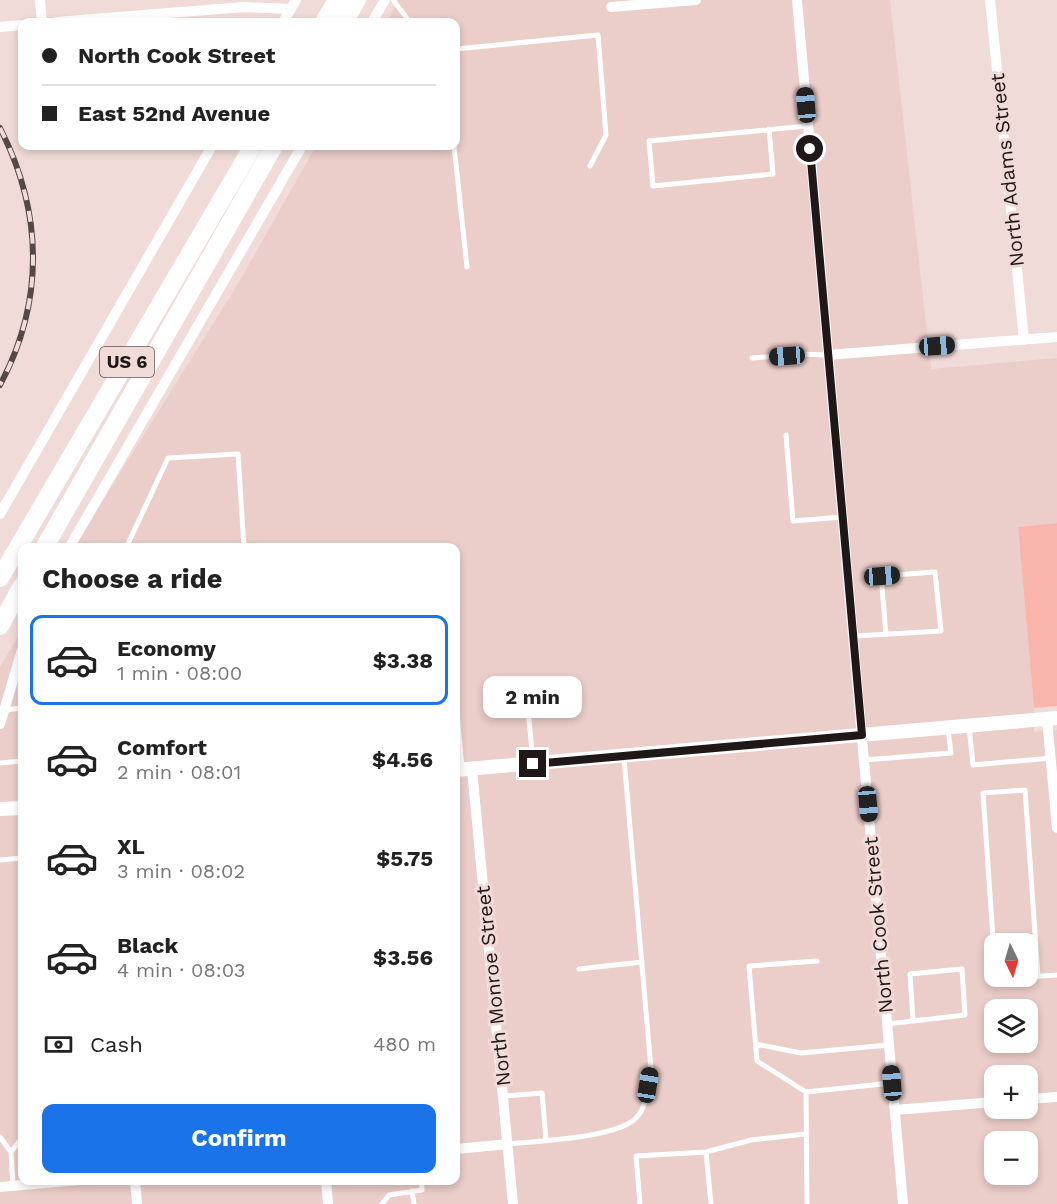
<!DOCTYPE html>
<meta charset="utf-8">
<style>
:root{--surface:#fff;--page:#f2f2f2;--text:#222;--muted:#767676;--line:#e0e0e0;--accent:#1a73e8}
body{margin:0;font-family:"Work Sans",sans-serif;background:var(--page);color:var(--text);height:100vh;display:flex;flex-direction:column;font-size:22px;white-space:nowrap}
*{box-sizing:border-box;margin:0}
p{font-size:20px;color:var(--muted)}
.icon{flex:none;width:33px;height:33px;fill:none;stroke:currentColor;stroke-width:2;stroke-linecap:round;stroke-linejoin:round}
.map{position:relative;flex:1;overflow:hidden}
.drawer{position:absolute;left:18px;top:543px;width:442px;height:642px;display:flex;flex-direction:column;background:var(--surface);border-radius:12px;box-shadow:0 3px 9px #0003}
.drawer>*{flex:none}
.guide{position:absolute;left:18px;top:18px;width:442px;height:132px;border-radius:12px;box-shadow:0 3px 9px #0003;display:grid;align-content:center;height:132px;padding:0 24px;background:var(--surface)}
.needle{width:39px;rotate:175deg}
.fabs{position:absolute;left:984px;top:933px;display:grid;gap:12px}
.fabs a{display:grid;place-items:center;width:54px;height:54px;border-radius:12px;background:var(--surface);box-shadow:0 3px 9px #0003;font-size:30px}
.end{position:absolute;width:27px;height:27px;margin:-14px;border:8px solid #201817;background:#fff;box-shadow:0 0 0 3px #fff}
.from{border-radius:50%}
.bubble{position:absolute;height:42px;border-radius:12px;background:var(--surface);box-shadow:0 3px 9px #0003;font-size:20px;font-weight:700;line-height:42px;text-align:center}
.car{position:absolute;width:18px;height:36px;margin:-18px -9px;border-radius:8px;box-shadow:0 0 4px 2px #0007;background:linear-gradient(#222 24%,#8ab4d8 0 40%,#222 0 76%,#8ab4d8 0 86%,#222 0)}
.guide b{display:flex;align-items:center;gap:21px;height:57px;font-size:22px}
.guide b+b{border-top:2px solid var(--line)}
.guide i{width:15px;height:15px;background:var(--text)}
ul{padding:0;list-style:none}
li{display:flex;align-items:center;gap:18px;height:90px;margin:0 12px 9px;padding:0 12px;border:3px solid transparent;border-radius:12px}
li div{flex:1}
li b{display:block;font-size:22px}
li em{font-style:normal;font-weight:700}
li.active{border-color:var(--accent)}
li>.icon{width:54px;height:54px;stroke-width:1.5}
h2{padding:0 24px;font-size:27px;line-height:72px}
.pay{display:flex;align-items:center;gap:15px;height:66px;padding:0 24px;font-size:22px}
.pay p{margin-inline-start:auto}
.cta{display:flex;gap:12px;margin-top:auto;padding:12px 24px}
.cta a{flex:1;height:69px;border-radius:12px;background:var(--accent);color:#fff;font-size:24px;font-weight:700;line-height:69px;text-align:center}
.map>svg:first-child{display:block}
.built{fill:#ebcdc9;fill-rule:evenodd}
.green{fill:#f9b4ac}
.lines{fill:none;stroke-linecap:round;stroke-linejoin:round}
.service{stroke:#fff;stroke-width:5}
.minor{stroke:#fff;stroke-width:10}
.tertiary{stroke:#fff;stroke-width:14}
.trunk{stroke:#fff;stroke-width:18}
.rail-casing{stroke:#554948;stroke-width:6}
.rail{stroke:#f1dbd8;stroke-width:4;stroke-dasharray:11;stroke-linecap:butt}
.route{stroke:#201817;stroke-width:8}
.labels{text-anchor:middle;stroke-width:6;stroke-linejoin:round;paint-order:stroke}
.shield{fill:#f1dbd8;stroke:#5f5251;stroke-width:1.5}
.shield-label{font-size:18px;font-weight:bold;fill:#201817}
.street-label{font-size:20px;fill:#201817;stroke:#f1dbd8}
</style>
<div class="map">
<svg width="1057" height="1204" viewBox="0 0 1057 1204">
<rect width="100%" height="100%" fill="#f1dbd8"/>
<path class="built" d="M399 0H890L931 369 1057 358V523L1018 527 1034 708V732L1057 730V1204H0V667L22 630V1180H456V548L74 547 239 282 316 146H456V22H386ZM994 944H1028V976H994ZM994 1010H1028V1042H994ZM994 1076H1028V1108H994ZM994 1142H1028V1174H994Z"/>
<path class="green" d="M1057 523V706L1034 708 1018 527Z"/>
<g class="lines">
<path class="service" d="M393 0 410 22
M456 49 598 35 606 135 590 166
M769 129 773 174 653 186 649 141 808 126
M454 146 467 267
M752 358 799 354 828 355
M786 435 793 521 842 517
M126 548 168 458 238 454 244 548
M854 636 941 631 935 572 881 576 886 634
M527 699 533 762
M456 701 462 768
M5 710 22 708
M969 726 973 765 1051 758
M864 760 951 753 948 729
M0 763 22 761
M0 860 22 858
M994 953 983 793 1025 790 1038 976
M817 961 749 966 757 1061 806 1092 892 1083
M579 969 642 962
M996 976V979L1057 975
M887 1024 965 1015 962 969 910 974 913 1021
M756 1044 801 1053 889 1045
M806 1092 807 1204
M504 1096 542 1093 546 1140
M0 1137 11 1152 13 1186
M508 1144C537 1141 617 1138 636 1118 648 1106 648 1085 651 1069L624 758
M11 1152 22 1138
M706 1152 751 1140 806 1134
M412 1191 414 1204
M382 1204 389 1195 422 1190 421 1180
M640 1204 636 1156 706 1152 711 1204"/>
<path class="minor" d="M40 0 42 22
M797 0 903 1204
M990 0 1024 340
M611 7 696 0
M56 22 244 7 291 9
M283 22 296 0
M372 22 385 0
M0 27 22 25
M828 355 1057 337
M0 514 212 146
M69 548 302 146
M1047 719 1057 828
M0 724 22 650
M472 769 513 1204
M1028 1099 1057 1097
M895 1110 994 1102
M456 1149 508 1144
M135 1180 137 1204
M326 1180 328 1204
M0 1187 79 1180"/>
<path class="tertiary" d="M456 770 1057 718
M0 809 22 808"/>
<path class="trunk" d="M324 22 337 0
M344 22 357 0
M44 548 274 146
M0 578 253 146
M0 626 22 586"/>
<defs>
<path id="rail" d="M0 128C43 212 45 301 0 385"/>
</defs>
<use href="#rail" class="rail-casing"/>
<use href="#rail" class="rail"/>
</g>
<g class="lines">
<path class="route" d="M533 764 862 735 810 149"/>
</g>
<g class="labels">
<rect class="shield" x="100" y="347" width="54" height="30" rx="4.5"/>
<g class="shield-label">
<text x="127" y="368">US 6</text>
</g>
<g class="street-label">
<text transform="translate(1007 170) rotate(-96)" y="7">North Adams Street</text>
<text transform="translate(878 925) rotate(-95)" y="7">North Cook Street</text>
<text transform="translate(493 986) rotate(-96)" y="7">North Monroe Street</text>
</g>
</g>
</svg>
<div class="fabs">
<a><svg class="needle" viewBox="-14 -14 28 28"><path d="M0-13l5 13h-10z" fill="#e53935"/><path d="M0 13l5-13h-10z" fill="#767676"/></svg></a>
<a><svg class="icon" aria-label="layers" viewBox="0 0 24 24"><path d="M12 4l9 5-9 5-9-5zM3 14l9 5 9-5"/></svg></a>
<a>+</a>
<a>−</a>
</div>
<i class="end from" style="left:810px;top:149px"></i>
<i class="end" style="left:533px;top:764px"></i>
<div class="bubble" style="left:483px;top:676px;width:99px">2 min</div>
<i class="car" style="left:806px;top:105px;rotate:355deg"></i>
<i class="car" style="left:937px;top:346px;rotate:86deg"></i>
<i class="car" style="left:787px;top:356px;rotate:266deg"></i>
<i class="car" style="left:882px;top:576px;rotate:86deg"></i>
<i class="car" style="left:868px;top:804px;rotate:175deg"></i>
<i class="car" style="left:892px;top:1083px;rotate:355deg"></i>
<i class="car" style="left:648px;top:1085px;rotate:9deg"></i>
<div class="guide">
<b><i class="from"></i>North Cook Street</b>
<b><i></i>East 52nd Avenue</b>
</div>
<section class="drawer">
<h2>Choose a ride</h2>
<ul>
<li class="active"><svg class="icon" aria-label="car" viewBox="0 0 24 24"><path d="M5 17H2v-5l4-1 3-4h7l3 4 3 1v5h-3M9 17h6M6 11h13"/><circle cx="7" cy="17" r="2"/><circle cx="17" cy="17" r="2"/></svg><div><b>Economy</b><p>1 min · 08:00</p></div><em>$3.38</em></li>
<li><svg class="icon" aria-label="car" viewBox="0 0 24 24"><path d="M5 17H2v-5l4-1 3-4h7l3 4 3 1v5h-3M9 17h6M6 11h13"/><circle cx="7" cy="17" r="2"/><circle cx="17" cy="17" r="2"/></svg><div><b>Comfort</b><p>2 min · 08:01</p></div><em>$4.56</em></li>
<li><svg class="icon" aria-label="car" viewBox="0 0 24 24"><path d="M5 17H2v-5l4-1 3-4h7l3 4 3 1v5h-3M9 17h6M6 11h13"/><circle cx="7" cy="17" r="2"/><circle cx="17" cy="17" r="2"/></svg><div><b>XL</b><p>3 min · 08:02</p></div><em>$5.75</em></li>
<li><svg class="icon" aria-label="car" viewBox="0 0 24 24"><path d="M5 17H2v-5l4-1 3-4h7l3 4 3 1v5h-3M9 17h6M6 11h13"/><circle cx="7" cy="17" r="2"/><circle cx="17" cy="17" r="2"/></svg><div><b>Black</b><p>4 min · 08:03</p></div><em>$3.56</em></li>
</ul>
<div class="pay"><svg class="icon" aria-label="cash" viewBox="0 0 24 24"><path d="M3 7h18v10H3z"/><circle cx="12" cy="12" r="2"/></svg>Cash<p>480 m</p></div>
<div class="cta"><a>Confirm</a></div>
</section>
</div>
